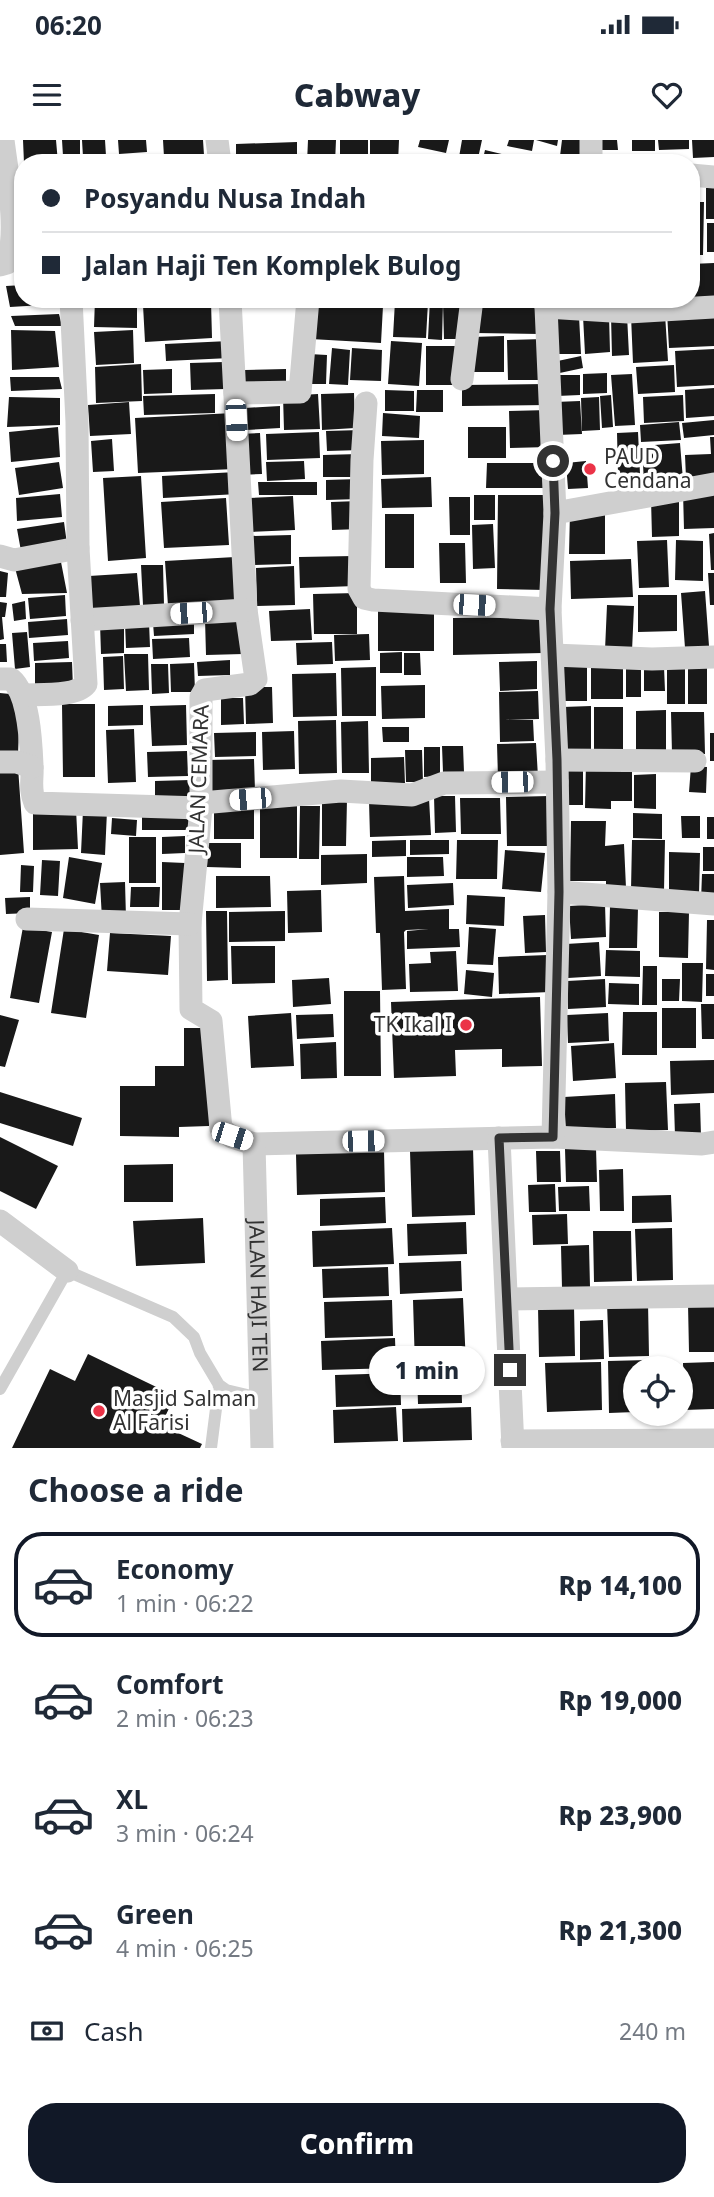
<!DOCTYPE html>
<meta charset="utf-8">
<style>
:root{--surface:#fff;--page:#f6f6f7;--text:#1f2937;--muted:#747a83;--line:#e0e1e3;--accent:#111827}
body{margin:0;font-family:"Noto Sans",sans-serif;background:var(--page);color:var(--text);height:100vh;display:flex;flex-direction:column;font-size:26px;white-space:nowrap}
*{box-sizing:border-box;margin:0}
p{font-size:23px;color:var(--muted)}
.icon{flex:none;width:38px;height:38px;fill:none;stroke:currentColor;stroke-width:2;stroke-linecap:round;stroke-linejoin:round}
.map{position:relative;height:1308px;overflow:hidden}
.drawer{display:flex;flex-direction:column;background:var(--surface);flex:1}
.drawer>*{flex:none}
.hud{position:absolute;left:14px;top:14px;width:686px;height:154px;border-radius:28px;box-shadow:0 2px 5px #0004;display:grid;align-content:center;height:154px;padding:0 28px;background:var(--surface)}
.tools{position:absolute;left:623px;top:1216px;display:grid;gap:14px}
.tools a{display:grid;place-items:center;width:70px;height:70px;border-radius:50%;background:var(--surface);box-shadow:0 2px 5px #0004;font-size:35px}
.end{position:absolute;width:32px;height:32px;margin:-16px;border:9px solid #323232;background:#fff;box-shadow:0 0 0 4px #fff}
.from{border-radius:50%}
.bubble{position:absolute;height:49px;border-radius:24px;background:var(--surface);box-shadow:0 2px 5px #0004;font-size:23px;font-weight:800;line-height:49px;text-align:center}
.car{position:absolute;width:21px;height:42px;margin:-21px -10px;border-radius:9px;box-shadow:0 0 5px 2px #0007;background:linear-gradient(#fff 24%,#345 0 40%,#fff 0 76%,#345 0 86%,#fff 0)}
.hud b{display:flex;align-items:center;gap:24px;height:66px;font-size:26px}
.hud b+b{border-top:2px solid var(--line)}
.hud i{width:18px;height:18px;background:var(--text)}
ul{padding:0;list-style:none}
li{display:flex;align-items:center;gap:21px;height:105px;margin:0 14px 10px;padding:0 14px;border:4px solid transparent;border-radius:28px}
li div{flex:1}
li b{display:block;font-size:26px}
li em{font-style:normal;font-weight:800}
li.active{border-color:var(--accent)}
li>.icon{width:63px;height:63px;stroke-width:1.5}
h2{padding:0 28px;font-size:32px;line-height:84px}
.pay{display:flex;align-items:center;gap:18px;height:77px;padding:0 28px;font-size:26px}
.pay p{margin-inline-start:auto}
.button{display:flex;gap:14px;margin-top:auto;padding:14px 28px}
.button a{flex:1;height:80px;border-radius:28px;background:var(--accent);color:#fff;font-size:28px;font-weight:800;line-height:80px;text-align:center}
.status{display:flex;justify-content:space-between;align-items:center;height:49px;padding:0 35px;background:var(--surface);direction:ltr}
.status svg{height:19px;fill:currentColor}
header{display:flex;justify-content:space-between;align-items:center;height:91px;padding:0 28px;background:var(--surface);font-size:32px;font-weight:800}
.map>svg:first-child{display:block}
.building{fill:#191919}
.lines{fill:none;stroke-linecap:round;stroke-linejoin:round}
.service{stroke:#cfcfcf;stroke-width:12}
.minor{stroke:#cfcfcf;stroke-width:23}
.route{stroke:#323232;stroke-width:9}
.poi-dot{fill:#eb3347;stroke:#fff;stroke-width:2.5}
.labels{text-anchor:middle;stroke-width:7;stroke-linejoin:round;paint-order:stroke}
.poi-label{font-size:21px;fill:#323232;stroke:#fff;text-anchor:start}
.street-label{font-size:21px;fill:#323232;stroke:#fff}
</style>
<div class="status"><b>06:20</b><svg viewBox="0 0 49 12"><path d="M0 12V9h3v3zM5 12V6h3v6zM10 12V3h3v9zM15 12V0h3v12zM26 1h20v11H26zM47 4h2v5h-2z"/></svg></div>
<header><svg class="icon" aria-label="menu" viewBox="0 0 24 24"><path d="M4 6h16M4 12h16M4 18h16"/></svg>Cabway<svg class="icon" aria-label="heart" viewBox="0 0 24 24"><path d="M12 20l-8-8c-3-5 5-10 8-4 3-6 11-1 8 4z"/></svg></header>
<div class="map">
<svg width="714" height="1308" viewBox="0 0 714 1308">
<rect width="100%" height="100%" fill="#fff"/>
<path class="building" d="M23 0H56L58 23H24Z
M62 0H80V15L63 16Z
M82 0H105L106 16 83 17Z
M118 0H146L147 12 119 14Z
M163 0H203L204 15 164 17Z
M308 0H336L335 23H307Z
M340 0H368V23H340Z
M370 0H399L398 23H370Z
M420 0H449L446 13 418 7Z
M462 0H482L477 23H458Z
M509 0H534L532 11 507 6Z
M536 0H558L557 6Z
M562 0H591L589 19 560 16Z
M593 0H617L618 10H593Z
M632 0H655V11H632Z
M658 0H689V9L659 10Z
M692 0H714V17L693 18Z
M297 2V23H236V4Z
M485 10 526 20 525 23H482Z
M535 16 559 22V23H534Z
M200 18 201 23H168V21Z
M714 47V79H706V48Z
M691 62H704L703 115H691Z
M707 83H714V112H707Z
M16 108H23V134H16Z
M714 123V158L691 159V124Z
M23 145V159H59L60 164 10 167 6 146Z
M95 159H137V188L94 187Z
M430 159 466 161V199H444L443 163 442 200 428 199Z
M475 160H540V194L475 193Z
M211 161 212 198 145 202 143 165Z
M395 161 428 162 426 198 393 197Z
M313 163 383 166 381 203 311 199Z
M714 170V206L669 208 667 172Z
M59 174 62 186H15L11 176Z
M665 174 668 221 633 223 631 176Z
M609 175 610 212 585 214 583 176Z
M627 175 629 215 612 216 611 176Z
M579 176 581 214H557L555 177Z
M11 190 55 191 59 227 12 230Z
M133 190 134 223 96 225 94 192Z
M504 196V232H471V197Z
M543 199V240H508L507 200Z
M229 201 230 218 166 221 165 204Z
M391 201 422 203 419 246 388 244Z
M426 206H455V245H426Z
M332 208 350 210 348 245 329 244Z
M352 208 382 210 381 241 350 240Z
M714 209V245L677 247 675 211Z
M309 214 327 215 326 244H307Z
M581 216 583 228 555 234 553 222Z
M224 222 225 249 191 250 190 223Z
M141 224 142 261 96 263 95 227Z
M674 225 675 252 638 254 636 227Z
M172 229V253L144 254 143 230Z
M286 229V247L245 248V230Z
M607 233V253L583 254V234Z
M632 234 635 285 615 286 611 235Z
M557 235H580V255L557 256Z
M10 237H59L62 249 11 251Z
M546 244 547 265 462 266V245Z
M714 248V276L686 278 685 250Z
M385 250 414 251V271H385Z
M417 250H443V272H416Z
M354 253 355 288 322 290 321 254Z
M215 254V273L144 275 143 256Z
M318 254 320 289 284 290 283 256Z
M611 255 613 287 602 288 600 256Z
M683 255 684 281 644 283 643 257Z
M9 257 60 258V285L7 287Z
M599 257 600 290 582 291 581 258Z
M580 261 582 294 557 295 555 262Z
M129 262 131 294 90 296 88 265Z
M280 266V288L246 290 245 268Z
M549 270V307L510 308 509 271Z
M233 273 235 329 138 333 135 278Z
M383 273 420 276 419 298 382 296Z
M714 280V295L684 298 682 283Z
M679 282 681 300 641 302 640 285Z
M58 287 60 317 11 322 9 292Z
M468 287H506V318H468Z
M361 290V310L327 311 326 291Z
M319 292 320 318 267 320 266 294Z
M638 292 640 334 618 335 617 293Z
M260 293 262 334 240 335 239 294Z
M710 297H714V337L686 338 685 315 711 314Z
M112 299 114 331 93 332 91 301Z
M424 300V334L382 335 381 301Z
M680 303 683 340 644 343 642 306Z
M359 314 360 337H323V315Z
M304 321 305 339 267 341 266 322Z
M586 321 588 348 568 349 566 323Z
M59 322 63 348 19 355 15 328Z
M487 323H549V348H486Z
M236 332 238 354 163 358 162 336Z
M141 336 146 418 108 421 103 338Z
M431 337 432 367 382 368 381 339Z
M359 339V359L326 360V340Z
M258 342H317V355H259Z
M714 351V388L684 389 683 352Z
M60 354 62 377 17 381 16 358Z
M474 355H495V380H474Z
M498 355H548L546 450 497 449Z
M293 356 295 390 250 392 248 358Z
M449 357H470V395H450Z
M226 358 229 405 164 408 161 362Z
M679 358V396L652 397 651 359Z
M359 361 360 389 332 390 331 362Z
M570 372 605 373V414H569Z
M385 374H414V428H385Z
M64 382 67 404 21 411 17 389Z
M493 384 495 428 473 429 472 385Z
M714 393V430H711L709 394Z
M291 395V424L250 425V396Z
M667 400 669 447 639 448 637 401Z
M676 400 703 401V441L675 440Z
M439 403H465L466 443H440Z
M354 416 355 446 300 448 299 417Z
M235 417 237 462 168 466 165 421Z
M631 419 633 457 571 459 570 421Z
M61 422 67 453 22 454 15 428Z
M141 425H163L164 465H143Z
M294 426 295 465 257 466 256 428Z
M0 431 8 433 6 457H0Z
M137 433 140 466 91 470 89 436Z
M708 433H714V465H710Z
M705 451 709 506 685 508 681 453Z
M357 453V494H314L313 454Z
M65 455 66 476 30 479 28 458Z
M638 455H677V491L638 492Z
M25 461 26 479 14 481 12 464Z
M0 462 7 463 5 477H2L4 499 0 500Z
M607 465 634 466 632 511 605 510Z
M378 468H434V511H378Z
M310 469 312 500 271 501 269 471Z
M543 477V513L453 515V478Z
M242 478 243 514 206 515 205 479Z
M67 479 68 495 29 498 28 482Z
M194 481V494L154 496 153 483Z
M124 482V513L101 514 100 483Z
M149 482 150 507 126 508 125 483Z
M27 492 30 527 15 529 12 493Z
M369 494 370 520 335 521 334 495Z
M189 498 190 517 153 519 152 499Z
M68 501 69 518 34 521 33 503Z
M332 502 333 524 297 525 296 503Z
M0 504H6L7 522H0Z
M402 512V533H380V513Z
M404 513H420L421 535H404Z
M124 514H148L149 550 126 551Z
M123 516 124 549 104 550 103 517Z
M587 519V561H563V520Z
M230 520V535L198 536 197 522Z
M537 521V549L500 551 499 522Z
M72 522 73 548 35 549V523Z
M591 522H623V559H591Z
M194 523 195 552H171L170 524Z
M151 524H168L169 553 152 554Z
M641 524V557H626V525Z
M667 526H685V564H667Z
M376 527V576H342L341 528Z
M664 527 665 551H644V528Z
M688 527H707V564H688Z
M336 533 337 576 293 577 292 534Z
M425 545V578L382 579 381 546Z
M245 547H272L273 583 246 584Z
M538 551 539 579 505 580H533L534 601 500 602 499 552Z
M0 553 20 555 18 616 0 615Z
M221 558H243L244 584 221 585Z
M62 564H95V637H63Z
M143 565V585L108 586V566Z
M186 565 187 605 152 606 150 566Z
M591 566V614H563V567Z
M594 567H623V612H594Z
M666 570V611L636 612V571Z
M671 572H704L705 614H672Z
M336 580 337 633 299 634 298 581Z
M368 581 369 633H342L341 582Z
M382 587H409V602H383Z
M134 589 136 642 108 643 106 590Z
M294 591 295 629 263 630 262 592Z
M256 592V616L215 617 214 593Z
M710 593H714V621H710Z
M536 603 538 637 498 638 497 604Z
M442 606H463L464 632H443Z
M424 607H440V636L424 637Z
M405 610H422L423 642H406Z
M187 611 188 636 148 637 147 612Z
M404 617 405 643 371 644V618Z
M254 619 255 651 208 652 207 620Z
M586 622 632 629V661H611V669L585 668Z
M691 626 707 627 706 653 689 652Z
M18 627 24 713 0 715V629Z
M562 630H583V665H562Z
M656 634V669L634 668V635Z
M190 640V657L155 658V641Z
M434 656H455L456 692 435 693Z
M549 656V706H507L506 657Z
M429 658 431 695 370 697 369 661Z
M460 658H500L501 694H461Z
M322 659H347L346 706H322Z
M260 661H297V718H260Z
M300 666H320L319 719H299Z
M214 668H254V699H214Z
M76 669 78 709 33 710V670Z
M83 670 107 671 105 715 81 713Z
M142 672H191V690H142Z
M633 673 662 674V699L633 698Z
M681 676H700V698H682Z
M707 677H714V699H707Z
M112 678 137 680 136 696 111 694Z
M571 681H606L605 706 624 704 626 748 606 749V741H570Z
M185 696V713L162 714V697Z
M129 697H156V743H129Z
M406 700V716L372 717V701Z
M410 700H449V714L410 715Z
M457 700H498L497 739H456Z
M632 700H665L664 751 631 750Z
M208 703H241V728L207 727Z
M703 707H714V731H703Z
M505 710 545 713 541 752 502 749Z
M669 712 700 713 699 755 669 754Z
M367 714V743L321 745V715Z
M69 717 102 723 95 764 63 758Z
M407 717H443L444 736 407 737Z
M42 720 60 721 58 756 40 755Z
M162 722 185 723 184 770H162Z
M21 725 34 726 33 752H20Z
M702 734H714V761H701Z
M216 736H270L271 767 216 768Z
M404 736 405 771 449 769V789H459L460 807 407 809V791L429 789 406 790 404 792 406 849 382 850 380 793H376L374 737Z
M125 742 126 778 102 779 100 743Z
M453 743 454 765 408 768 407 745Z
M131 747H160L159 767H130Z
M321 750 322 792 288 793 287 751Z
M467 755 505 757 504 786 466 784Z
M30 757V773L6 774 5 758Z
M605 764 606 797 571 799 569 766Z
M610 766 638 767 637 808H609Z
M206 771H227L228 840 207 841Z
M285 771V801L229 802V772Z
M659 772H689L688 818 659 817Z
M545 775 546 812 525 813 523 776Z
M707 780H714V830L706 829Z
M23 787 52 792 39 863 10 858Z
M469 787 496 789 493 825 467 824Z
M64 789 99 795 86 878 51 873Z
M110 793 171 796 168 835 107 831Z
M599 802 601 836 568 838 566 804Z
M231 806H275V843L232 844Z
M606 810 640 811V837L605 836Z
M456 811 458 851 410 852 409 824 431 823 430 812Z
M548 815 550 852 499 854 498 817Z
M682 823H703L702 862 682 861Z
M643 826H657V865H642Z
M466 830 494 833 492 857 464 854Z
M706 834H714V856H706Z
M329 838 331 864 293 867 292 840Z
M605 839 606 867 568 869 567 841Z
M662 839H680L679 861H662Z
M609 843 639 844V865L608 864Z
M344 851H380L381 936H344Z
M540 857 542 926 502 927V909L455 910 456 936 394 938 391 862Z
M701 864H714V899H702Z
M662 868H696V908H662Z
M623 872H657V915H622Z
M291 873 294 926 251 928 248 876Z
M608 873 609 901 568 903 567 875Z
M333 874 334 897 297 899 296 875Z
M0 875 19 880 5 927 0 926Z
M184 888H209V986L179 987V997L120 996V946H155V926H184Z
M336 902 337 938 301 939 300 904Z
M614 903 616 938 573 941 571 906Z
M714 920V953L671 955 670 921Z
M666 942 668 990 626 991 625 943Z
M0 952 82 978 73 1006 0 983Z
M615 954 616 988 566 991 564 957Z
M700 963 701 996H675L674 964Z
M0 997 58 1026 36 1069 0 1051Z
M473 1008 475 1075 412 1077 410 1011Z
M596 1008 597 1042H566L565 1009Z
M384 1011 385 1052 297 1055 296 1014Z
M536 1011H560L561 1042H537Z
M173 1024V1062H124V1025Z
M623 1029 624 1071H600L599 1030Z
M555 1044 556 1072H529L528 1045Z
M589 1046 590 1071H559L558 1047Z
M671 1055 672 1082 632 1083V1056Z
M385 1057 386 1083 320 1086V1059Z
M567 1074 568 1104 533 1105 532 1075Z
M203 1078 205 1123 136 1126 133 1081Z
M466 1082 467 1114 408 1116 407 1084Z
M392 1088 394 1124 313 1127 312 1091Z
M672 1088 673 1140 637 1141 635 1089Z
M593 1091H631L632 1141 594 1142Z
M589 1105 590 1147 562 1148 561 1106Z
M461 1121 462 1151 400 1154 399 1123Z
M388 1127 389 1156 323 1158 322 1129Z
M463 1158 466 1225 415 1227 413 1160Z
M392 1160 393 1196 325 1198 324 1162Z
M648 1162 649 1216 609 1217 607 1163Z
M688 1164H714V1212H689Z
M574 1166 575 1216 539 1217 538 1167Z
M603 1180 604 1219 580 1220V1181Z
M395 1198 396 1228 322 1230 321 1201Z
M88 1214 175 1256 161 1285 202 1304 200 1308H12L50 1229 75 1241Z
M648 1220V1228H635V1272L609 1273 608 1221Z
M601 1222 602 1270 547 1272 545 1223Z
M714 1222V1269L684 1270 683 1223Z
M461 1229 462 1263 418 1264 417 1231Z
M400 1233 401 1265 336 1267 335 1235Z
M396 1267 398 1301 334 1303 333 1270Z
M471 1267 472 1300 403 1302 402 1269Z"/>
<g class="lines">
<path class="service" d="M0 1249 67 1131 173 1177 194 1197 200 1213 219 1245 226 1250 260 1258
M211 1308 219 1245"/>
<g class="minor">
<path d="M217 0 220 23"/>
<path d="M591 23V0"/>
<path d="M691 35 714 37"/>
<path d="M0 125 7 123C19 93 7 33 3 0"/>
<path d="M230 159 246 470 256 539 250 544 205 550 201 557V668L190 784 191 869 211 881 221 989 232 997 254 1004 553 997 702 1004 714 1002"/>
<path d="M548 159 546 167 555 373 550 469 557 620 559 752 553 997"/>
<path d="M546 167 628 172 714 167"/>
<path d="M462 239 472 159"/>
<path d="M235 253 300 252 308 159"/>
<path d="M366 263 362 320 359 449 364 458 373 460 550 469"/>
<path d="M555 373 714 344"/>
<path d="M0 416 14 420 78 408"/>
<path d="M82 480 246 470"/>
<path d="M553 515 652 519 714 517"/>
<path d="M0 539H11C29 554 31 602 32 625 33 639 29 649 35 663L201 668"/>
<path d="M23 555C39 554 76 557 86 544L78 408 77 282 71 159"/>
<path d="M557 620 695 621"/>
<path d="M0 622H17L32 627"/>
<path d="M201 663 341 651 412 655 444 643 557 642"/>
<path d="M559 752 714 764"/>
<path d="M27 779 190 784"/>
<path d="M499 998 513 1308"/>
<path id="s1" d="M254 1004 262 1308"/>
<path d="M0 1081 67 1131"/>
<path d="M507 1159 714 1156"/>
<path d="M512 1301 714 1300"/>
</g>
</g>
<g class="lines">
<path class="route" d="M510 1230 499 998 553 997 559 752 557 620 550 469 555 373 553 321"/>
</g>
<g class="poi-dot">
<circle cx="590" cy="329" r="7"/>
<circle cx="466" cy="885" r="7"/>
<circle cx="99" cy="1271" r="7"/>
</g>
<g class="labels">
<g class="poi-label">
<text x="604" y="324">PAUD<tspan x="604" dy="24">Cendana</tspan></text>
<text x="452" y="892" text-anchor="end">TK Ikal I</text>
<text x="113" y="1266">Masjid Salman<tspan x="113" dy="24">Al Farisi</tspan></text>
</g>
<g class="street-label">
<text transform="translate(199 639) rotate(-88)" y="7">JALAN CEMARA</text>
<text dy="7" stroke="none"><textPath href="#s1" startOffset="152">JALAN HAJI TEN</textPath></text>
</g>
</g>
</svg>
<div class="tools">
<a><svg class="icon" aria-label="locate" viewBox="0 0 24 24"><circle cx="12" cy="12" r="6"/><path d="M12 2v4M12 18v4M2 12h4M18 12h4"/></svg></a>
</div>
<i class="end from" style="left:553px;top:321px"></i>
<i class="end" style="left:510px;top:1230px"></i>
<div class="bubble" style="left:369px;top:1206px;width:116px">1 min</div>
<i class="car" style="left:236px;top:280px;rotate:177deg"></i>
<i class="car" style="left:474px;top:465px;rotate:93deg"></i>
<i class="car" style="left:191px;top:473px;rotate:267deg"></i>
<i class="car" style="left:512px;top:642px;rotate:269deg"></i>
<i class="car" style="left:250px;top:659px;rotate:265deg"></i>
<i class="car" style="left:232px;top:996px;rotate:108deg"></i>
<i class="car" style="left:363px;top:1001px;rotate:89deg"></i>
<div class="hud">
<b><i class="from"></i>Posyandu Nusa Indah</b>
<b><i></i>Jalan Haji Ten Komplek Bulog</b>
</div>
</div>
<section class="drawer">
<h2>Choose a ride</h2>
<ul>
<li class="active"><svg class="icon" aria-label="car" viewBox="0 0 24 24"><path d="M5 17H2v-5l4-1 3-4h7l3 4 3 1v5h-3M9 17h6M6 11h13"/><circle cx="7" cy="17" r="2"/><circle cx="17" cy="17" r="2"/></svg><div><b>Economy</b><p>1 min · 06:22</p></div><em>Rp 14,100</em></li>
<li><svg class="icon" aria-label="car" viewBox="0 0 24 24"><path d="M5 17H2v-5l4-1 3-4h7l3 4 3 1v5h-3M9 17h6M6 11h13"/><circle cx="7" cy="17" r="2"/><circle cx="17" cy="17" r="2"/></svg><div><b>Comfort</b><p>2 min · 06:23</p></div><em>Rp 19,000</em></li>
<li><svg class="icon" aria-label="car" viewBox="0 0 24 24"><path d="M5 17H2v-5l4-1 3-4h7l3 4 3 1v5h-3M9 17h6M6 11h13"/><circle cx="7" cy="17" r="2"/><circle cx="17" cy="17" r="2"/></svg><div><b>XL</b><p>3 min · 06:24</p></div><em>Rp 23,900</em></li>
<li><svg class="icon" aria-label="car" viewBox="0 0 24 24"><path d="M5 17H2v-5l4-1 3-4h7l3 4 3 1v5h-3M9 17h6M6 11h13"/><circle cx="7" cy="17" r="2"/><circle cx="17" cy="17" r="2"/></svg><div><b>Green</b><p>4 min · 06:25</p></div><em>Rp 21,300</em></li>
</ul>
<div class="pay"><svg class="icon" aria-label="cash" viewBox="0 0 24 24"><path d="M3 7h18v10H3z"/><circle cx="12" cy="12" r="2"/></svg>Cash<p>240 m</p></div>
<div class="button"><a>Confirm</a></div>
</section>
